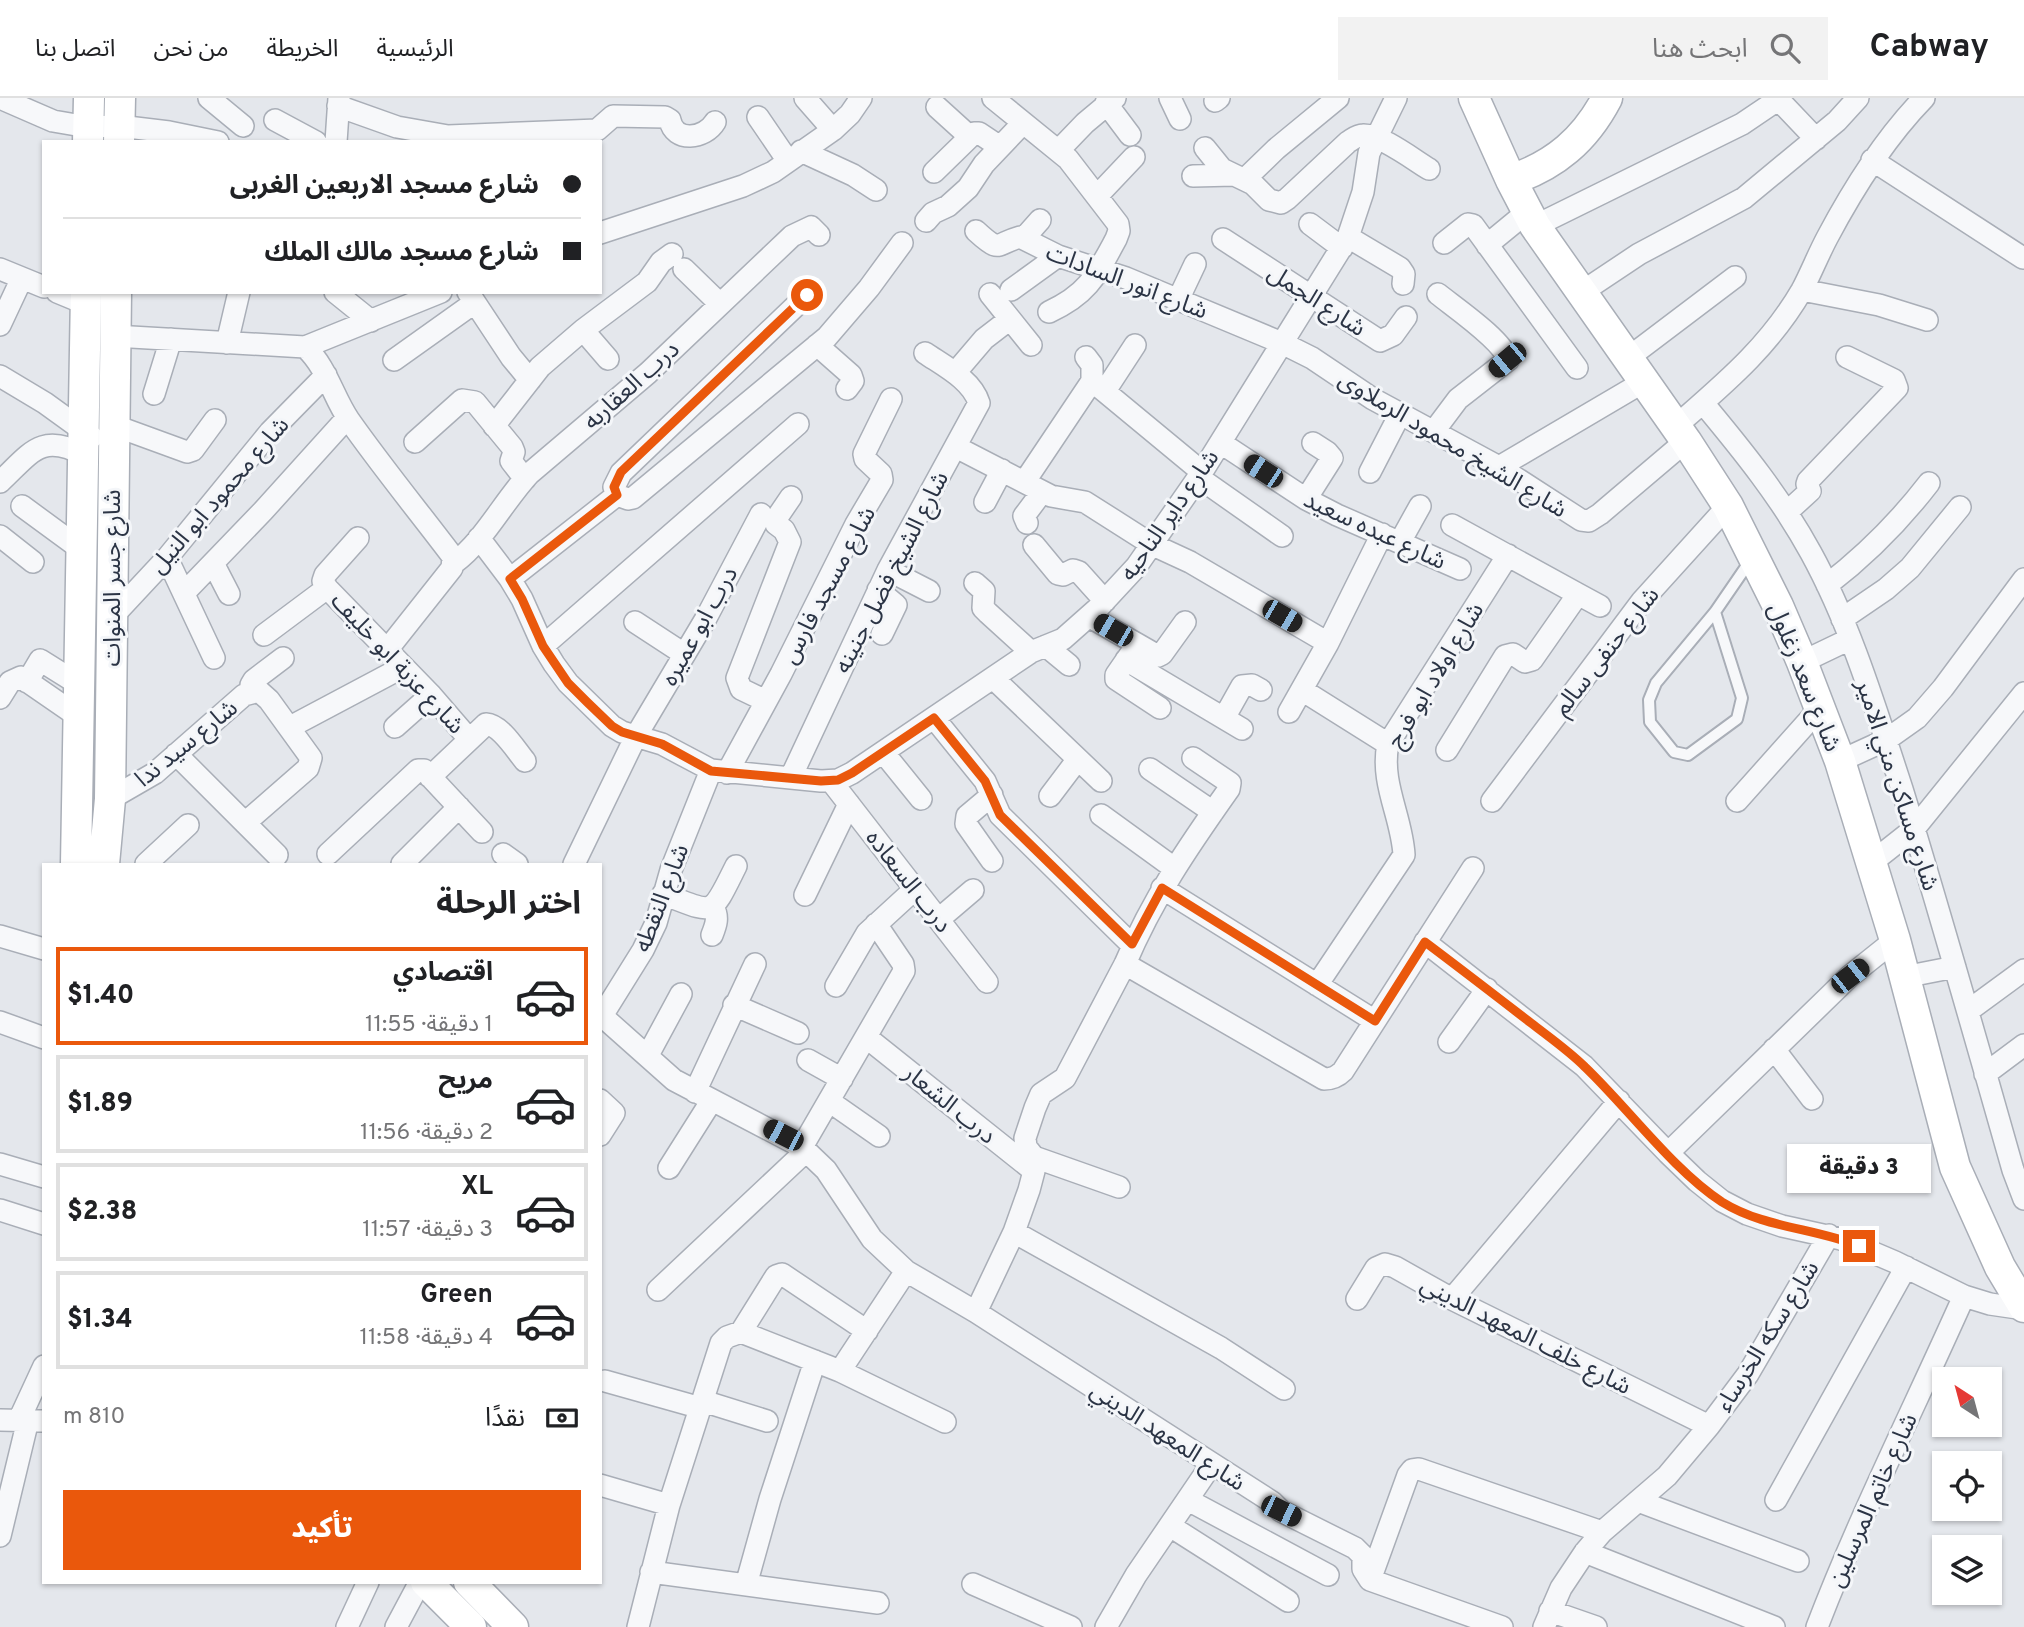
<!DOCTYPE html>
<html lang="ar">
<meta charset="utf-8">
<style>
:root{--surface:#fff;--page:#f2f2f2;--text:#202124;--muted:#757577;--line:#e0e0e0;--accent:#ea580c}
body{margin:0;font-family:Overpass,"Noto Sans Arabic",sans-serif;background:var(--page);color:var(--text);direction:rtl;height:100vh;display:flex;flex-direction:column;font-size:26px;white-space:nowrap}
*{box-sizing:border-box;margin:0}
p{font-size:23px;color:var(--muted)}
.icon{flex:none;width:38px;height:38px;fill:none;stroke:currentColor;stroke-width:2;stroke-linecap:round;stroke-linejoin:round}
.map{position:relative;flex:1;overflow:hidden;direction:ltr}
.panel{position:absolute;left:42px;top:765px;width:560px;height:721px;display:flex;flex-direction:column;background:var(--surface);border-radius:0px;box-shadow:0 2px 5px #0004;direction:rtl}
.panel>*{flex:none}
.banner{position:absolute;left:42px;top:42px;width:560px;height:154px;border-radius:0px;box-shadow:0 2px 5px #0004;direction:rtl;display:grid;align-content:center;height:154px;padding:0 21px;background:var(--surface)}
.needle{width:46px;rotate:324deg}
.tools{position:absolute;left:1932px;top:1269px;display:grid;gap:14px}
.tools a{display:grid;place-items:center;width:70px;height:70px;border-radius:0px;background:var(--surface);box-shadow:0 2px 5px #0004;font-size:35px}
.end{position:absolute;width:32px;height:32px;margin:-16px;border:9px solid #ea580c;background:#fff;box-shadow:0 0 0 4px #fff}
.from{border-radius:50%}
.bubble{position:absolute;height:49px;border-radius:0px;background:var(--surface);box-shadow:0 2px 5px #0004;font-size:23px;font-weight:800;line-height:49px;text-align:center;direction:rtl}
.car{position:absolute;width:21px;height:42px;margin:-21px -10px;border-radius:9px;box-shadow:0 0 5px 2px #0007;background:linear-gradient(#222 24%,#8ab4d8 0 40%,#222 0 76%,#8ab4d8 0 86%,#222 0)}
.banner b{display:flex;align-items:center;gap:24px;height:66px;font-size:26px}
.banner b+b{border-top:2px solid var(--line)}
.banner i{width:18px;height:18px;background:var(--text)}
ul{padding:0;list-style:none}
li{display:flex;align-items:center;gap:21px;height:98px;margin:0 14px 10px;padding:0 7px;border:4px solid var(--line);border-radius:0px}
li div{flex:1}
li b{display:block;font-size:26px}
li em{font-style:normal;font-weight:800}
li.selected{border-color:var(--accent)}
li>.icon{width:63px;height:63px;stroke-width:1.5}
h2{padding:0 21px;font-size:32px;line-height:84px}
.pay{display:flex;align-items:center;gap:18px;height:77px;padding:0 21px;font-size:26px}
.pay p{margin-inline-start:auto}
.cta{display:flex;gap:14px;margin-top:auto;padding:14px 21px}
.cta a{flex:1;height:80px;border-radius:0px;background:var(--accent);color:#fff;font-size:28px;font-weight:800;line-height:80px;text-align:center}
header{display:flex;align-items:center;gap:42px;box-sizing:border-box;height:98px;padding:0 35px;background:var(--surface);border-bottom:2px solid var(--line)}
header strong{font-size:33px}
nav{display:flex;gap:38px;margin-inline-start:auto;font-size:24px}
.search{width:490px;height:63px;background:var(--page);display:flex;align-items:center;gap:18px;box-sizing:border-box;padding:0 24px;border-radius:0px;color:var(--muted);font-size:26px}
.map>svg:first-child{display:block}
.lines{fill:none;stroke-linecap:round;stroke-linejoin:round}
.lane-casing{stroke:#a9aeb7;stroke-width:14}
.street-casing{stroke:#a9aeb7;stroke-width:24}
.secondary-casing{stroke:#a9aeb7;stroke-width:33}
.lane{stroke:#f7f8fa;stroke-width:10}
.street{stroke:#f7f8fa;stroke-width:21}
.secondary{stroke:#fff;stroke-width:30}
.route{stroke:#ea580c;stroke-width:9}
.labels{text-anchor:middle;stroke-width:6;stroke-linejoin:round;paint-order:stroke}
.street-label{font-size:24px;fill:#2b3445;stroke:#f4f6f9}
</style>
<header>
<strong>Cabway</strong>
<div class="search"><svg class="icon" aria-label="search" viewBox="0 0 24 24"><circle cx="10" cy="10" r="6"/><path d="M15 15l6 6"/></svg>ابحث هنا</div>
<nav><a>الرئيسية</a><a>الخريطة</a><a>من نحن</a><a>اتصل بنا</a></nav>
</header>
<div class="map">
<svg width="2024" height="1529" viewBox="0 0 2024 1529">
<rect width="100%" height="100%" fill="#e4e7ec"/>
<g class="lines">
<defs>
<path id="lane" d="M1715 514 1742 600 1737 621 1688 657 1674 654 1650 624 1649 602 1656 585 1715 514 1750 463"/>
<path id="street" d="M0 0 53 23 88 29 119 28 169 34 218 44
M209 0 243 28
M805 0 833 32
M993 0 1068 61 1118 126 1119 133 1116 141C1096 178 1088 196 1049 214
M1170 0 1180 21
M1777 0 1816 41
M1215 3 1219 0
M1106 5 1130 37
M338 8 397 29 448 38 597 32 613 18 665 19 670 22C674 45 705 41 715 24
M937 9 969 38
M758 19 788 63
M275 22 316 44
M336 44 339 0
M1205 50 1222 71 1253 86 1269 102 1281 105 1287 101 1348 44C1353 41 1357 37 1363 37 1380 36 1414 62 1429 71
M1059 52 1085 25 1115 0
M801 53 853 77 876 92
M1872 62 2023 160
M934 74 974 35H979L1000 49
M1193 78 1234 77
M1245 81 1276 51 1338 0
M1098 97 1134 59
M926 123 933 115 948 108 968 90 984 66 1023 25
M1310 126 1342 150
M1535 128 1742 26 1779 1
M976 133C1001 156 995 146 1020 139L1058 158 1126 180 1282 245 1312 260 1373 301 1499 369 1581 422 1589 423 1600 416 1686 343
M600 135 743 88 773 74 833 32 850 16 861 0
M1348 139 1400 170 1404 176 1403 186
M1024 140 1040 122
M1223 141 1380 243 1393 237 1406 219
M1444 145 1468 126 1473 127 1577 270
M1487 147 1527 114
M0 171 44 189
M684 171 720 206
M1011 192 1058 158
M1802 192 1879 207 1927 222
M57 194 86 206
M335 194 371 223
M468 194 511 259 530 282
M1582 194 1639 156 1744 100 1837 23 1858 0
M990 196 1031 247
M807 197 621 375 614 389 617 397 628 401 633 400 827 239 869 190 902 145
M1178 202 1195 166
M0 227 22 180
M583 232 608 261
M114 238 305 249C327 269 333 299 349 322 382 369 419 414 453 459L452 470 387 552
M227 245 239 194
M817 247 851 277 853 283 847 291
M305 249 441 194
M1086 259 1092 267V283L1202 374
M1628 260 1735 179
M394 262 474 205
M955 275 984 241 1010 221
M0 278 45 305 92 339
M1105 293 1135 247
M154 296 171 241
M1703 305C1743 353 1781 400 1811 455 1851 528 1876 612 1902 691 1941 818 1977 945 2013 1072L2024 1101
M113 327 187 354 193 352 215 322
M494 328 540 269 583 232 647 184 661 164 672 156
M1676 328C1724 286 1769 249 1802 192 1811 175 1818 157 1827 140 1854 89 1884 41 1924 0
M1434 333 1458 301 1508 262C1504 243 1454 209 1438 196
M415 344 462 302 475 304 512 349 514 354 511 363 525 381
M1221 345 1306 401 1337 417 1460 471
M956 349 1051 398 1085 404 1151 446 1190 464 1328 545
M1499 369 1645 283
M1370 374 1400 316
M1198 379 1282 438
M1025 383 1092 283
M0 384C31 355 41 334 84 357
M1306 401 1332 360 1327 354 1313 345
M985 404 1002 372
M22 408 82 452
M1787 414 1810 393 1807 386 1808 383 1897 290 1894 282 1847 259
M1027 425 1024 418 1042 394
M0 438 33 464
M358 440 325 477 323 483 327 490 431 597 469 641
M479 440 510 481 522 501 543 548 554 566 568 585 612 628 622 634 662 646 711 672 821 683 838 682 852 675 1031 554 1063 541 1098 510 1136 469 1202 374 1348 139 1363 94 1369 55 1396 0
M1400 444 1420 408
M1034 447 1058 476 1063 477 1073 472 1079 474 1105 503
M167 460 214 560
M213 465 229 496
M454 465C484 443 503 404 529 376L648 275 792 138 811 129 819 137
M888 472 929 493
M510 481 617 397
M975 485 984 493 983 510 988 515 1031 554
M1827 487C1866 457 1899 424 1929 385
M878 492 896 507 882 536
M184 495 263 413 347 320
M1576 495 1600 508
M112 519 167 460 270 334 326 277
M1090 519 1158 558 1162 556 1185 524
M1842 521 1886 491 1910 470 1960 409
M635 524 684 556
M264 537 327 490
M543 548 798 326
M1046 548 1069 567
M1134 551 1116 577V581L1160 610
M1126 562 1242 631
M1802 564 1850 541
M993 580 1101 683
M27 584 40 562 80 587
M1302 592 1388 646
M252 594 251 587 254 582 283 560
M0 600 10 584 21 579 79 619
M766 603 741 591 737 580 790 444 784 432 776 426V421L791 399
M1289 614 1328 545 1382 436
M934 620 985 683 1000 717 1132 847
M1224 620 1242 588 1252 587 1261 592
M290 629 403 569
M395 629 431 597
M1447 652 1505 558 1513 556 1525 564 1532 562 1576 499V495L1452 427
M883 654 921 701
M176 656 277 757
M1840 663 1886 642 1917 620 1943 590 2024 481
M1150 671 1213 714
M727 675 781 576 856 426 882 382 881 376 865 361 864 356 891 301
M430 679 486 626C501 627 515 651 525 663
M791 679 888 472 979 305C972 282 944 268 925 255
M831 683 987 884
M992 697 967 718 966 726 992 763
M1050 698 1078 661
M110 701 155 675 244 597 259 593 269 602 311 660 308 670 245 725
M1492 703 1642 503 1728 408
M1737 703 1820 610
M1101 717 1174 770
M328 756 418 672H424L482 734
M503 756 517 766
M1871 765 1914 731 2024 595
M146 766 188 727
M402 766 459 709
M574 766 636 638 705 522 761 416
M1162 790 1375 923
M663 796C716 816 710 820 736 768
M805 797 849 706
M939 821 973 792
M712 837C716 827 719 819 713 809
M0 838 44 851
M1425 844 1584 968 1668 1055 1697 1083 1722 1103 1747 1116 1782 1128 1841 1141 1895 1164 1964 1198 1990 1206 2024 1211
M1125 866 1324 981C1332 981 1337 979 1343 973L1473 770
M1904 879 1955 869
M1317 887 1404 757C1402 719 1380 685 1388 646L1508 457
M836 888 867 835 915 791
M734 907 798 935
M1968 913 2024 872
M602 918 674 982 802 1049 826 1072 872 1141 906 1173 976 1214 1272 1404 1281 1413 1355 1450 1363 1458V1471L1370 1482 1502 1529
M600 921 643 852 656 825 671 772 711 672
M0 924 44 940
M866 939 1034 1073
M1449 944 1487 891
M1774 951 1812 1001
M648 957 681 896
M808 962 842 981
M1985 976 2024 947
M695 994 755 866
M600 1002 614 1015 600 1037
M829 1003 879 1038
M802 1049 904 873 903 866 876 826
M1668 1055 1850 878 1895 842
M1034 1059 1119 1089
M0 1066 44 1079
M669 1070 712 1002
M0 1112 44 1126
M1014 1134 1221 1250 1284 1291
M658 1192 806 1053
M1357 1201 1376 1170 1385 1166 1395 1169 1452 1201 1709 1328
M1452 1201 1619 1003
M976 1214 1014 1134 1029 1092 1034 1073V1059L1026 1049 1025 1040 1035 1010 1041 996 1065 980 1125 866C1153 800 1188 749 1229 691L1230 685 1193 660
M741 1234 776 1178 782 1176 867 1233
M840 1273 906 1173
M605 1283 701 1310
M703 1303 767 1323
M0 1322 44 1323
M19 1322 44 1268
M600 1387 669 1407
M1188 1402 1328 1477
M1776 1402 1906 1169
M1638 1403 1798 1463
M1170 1428 1288 1503
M0 1438 28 1322
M1585 1454 1774 1529
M651 1474 878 1505
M1370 1482 1408 1377 1412 1372 1419 1371 1602 1434
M973 1486 1071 1529
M746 1487 770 1401 815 1263
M1550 1513 1596 1529
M347 1529 368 1484
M396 1529 420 1484
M638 1529 669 1407 721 1245 727 1239 741 1234 840 1273 945 1324
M1106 1529 1136 1477 1211 1367
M1544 1529 1561 1490 1585 1454 1602 1434 1667 1378 1709 1328 1748 1276 1829 1137
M1817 1529C1860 1417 1915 1308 1964 1198"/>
<path id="secondary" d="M1474 0 1511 82 1535 128 1686 343 1728 408 1778 508 1802 564 1840 663 1895 842 1955 1069 2000 1169 2024 1209
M88 44 89 0
M119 44 120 0
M1511 82C1555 67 1585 42 1607 0
M76 766 86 194
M104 766 110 701 116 194
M426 1484 471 1529
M469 1484 513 1529"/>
</defs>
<use href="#lane" class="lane-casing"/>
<use href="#street" class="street-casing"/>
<use href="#secondary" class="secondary-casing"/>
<use href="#lane" class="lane"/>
<use href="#street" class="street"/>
<use href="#secondary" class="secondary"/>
</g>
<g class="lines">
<path class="route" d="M807 197 621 374 614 389 617 397 510 481 522 501 543 548 568 585 587 604 612 628 622 634 662 646 711 673 821 683 838 682 852 675 934 620 985 683 1000 717 1132 846 1162 790 1375 923 1425 844C1461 871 1496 898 1531 925 1549 939 1569 953 1585 969 1628 1010 1673 1072 1722 1104 1764 1130 1814 1130 1859 1148"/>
</g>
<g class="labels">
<g class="street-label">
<text transform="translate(1127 183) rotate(21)" y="8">شارع انور السادات</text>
<text transform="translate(1317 202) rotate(33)" y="8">شارع الجمل</text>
<text transform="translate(631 287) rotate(-42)" y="8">درب العقاربه</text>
<text transform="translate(1453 346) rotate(31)" y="8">شارع الشيخ محمود الرملاوى</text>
<text transform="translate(219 397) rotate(-49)" y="8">شارع محمود ابو النيل</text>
<text transform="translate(1169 417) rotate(-55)" y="8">شارع داير الناحيه</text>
<text transform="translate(1375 432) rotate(25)" y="8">شارع عبده سعيد</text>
<text transform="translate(891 474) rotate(-63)" y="8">شارع الشيخ فضل جنينه</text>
<text transform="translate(112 480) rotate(-90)" y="8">شارع جسر المنوات</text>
<text transform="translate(828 487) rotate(-62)" y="8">شارع مسجد فارس</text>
<text transform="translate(699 528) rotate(-61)" y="8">درب ابو عميره</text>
<text transform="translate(1606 553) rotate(-52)" y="8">شارع حنفى سالم</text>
<text transform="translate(398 565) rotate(47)" y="8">شارع عزبة ابو خليف</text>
<text transform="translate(1435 577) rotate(-59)" y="8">شارع اولاد ابو فرج</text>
<text transform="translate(1805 579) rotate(68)" y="8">شارع سعد زغلول</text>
<text transform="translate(186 645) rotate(-39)" y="8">شارع سيد ندا</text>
<text transform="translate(1898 687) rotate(72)" y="8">شارع مساكن مني الامير</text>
<text transform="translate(909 783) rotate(52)" y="8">درب السعاده</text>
<text transform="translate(661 800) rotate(-69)" y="8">شارع النقطه</text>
<text transform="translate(950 1006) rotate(39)" y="8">درب الشعار</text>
<text transform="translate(1526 1237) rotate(27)" y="8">شارع خلف المعهد الديني</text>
<text transform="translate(1767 1238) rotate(-58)" y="8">شارع سكه الخرساء</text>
<text transform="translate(1168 1338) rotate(33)" y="8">شارع المعهد الديني</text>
<text transform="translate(1872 1402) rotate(-66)" y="8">شارع خاتم المرسلين</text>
</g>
</g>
</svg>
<div class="tools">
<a><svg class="needle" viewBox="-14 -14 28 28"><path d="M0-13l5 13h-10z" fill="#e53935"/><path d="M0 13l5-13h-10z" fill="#757577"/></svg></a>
<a><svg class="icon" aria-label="locate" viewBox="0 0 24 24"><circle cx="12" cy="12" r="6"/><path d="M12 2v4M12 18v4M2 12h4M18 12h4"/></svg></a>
<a><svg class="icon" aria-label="layers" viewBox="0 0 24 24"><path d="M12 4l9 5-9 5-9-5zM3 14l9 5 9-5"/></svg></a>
</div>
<i class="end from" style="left:807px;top:197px"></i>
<i class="end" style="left:1859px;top:1148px"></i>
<div class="bubble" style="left:1787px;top:1046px;width:144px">3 دقيقة</div>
<i class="car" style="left:1507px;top:262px;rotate:230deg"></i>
<i class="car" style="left:1263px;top:373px;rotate:303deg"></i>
<i class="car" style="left:1282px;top:518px;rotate:120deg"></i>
<i class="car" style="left:1113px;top:532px;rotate:300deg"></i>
<i class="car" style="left:1850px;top:878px;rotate:52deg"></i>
<i class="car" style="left:783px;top:1037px;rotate:297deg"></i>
<i class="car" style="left:1281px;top:1413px;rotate:116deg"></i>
<div class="banner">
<b><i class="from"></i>شارع مسجد الاربعين الغربى</b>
<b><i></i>شارع مسجد مالك الملك</b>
</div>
<section class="panel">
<h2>اختر الرحلة</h2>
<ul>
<li class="selected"><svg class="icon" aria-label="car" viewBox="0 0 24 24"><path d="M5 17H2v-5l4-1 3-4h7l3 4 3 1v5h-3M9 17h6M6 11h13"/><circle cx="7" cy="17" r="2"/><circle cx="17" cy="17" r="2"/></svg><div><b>اقتصادي</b><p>1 دقيقة · 11:55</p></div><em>$1.40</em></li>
<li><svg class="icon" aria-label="car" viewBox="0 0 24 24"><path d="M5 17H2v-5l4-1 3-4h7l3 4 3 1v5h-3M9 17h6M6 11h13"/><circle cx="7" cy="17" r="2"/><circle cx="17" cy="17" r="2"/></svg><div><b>مريح</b><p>2 دقيقة · 11:56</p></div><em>$1.89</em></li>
<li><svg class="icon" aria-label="car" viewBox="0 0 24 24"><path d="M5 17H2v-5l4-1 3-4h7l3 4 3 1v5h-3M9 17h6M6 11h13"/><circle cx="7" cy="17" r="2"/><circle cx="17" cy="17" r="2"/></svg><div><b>XL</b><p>3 دقيقة · 11:57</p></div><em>$2.38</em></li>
<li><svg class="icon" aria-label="car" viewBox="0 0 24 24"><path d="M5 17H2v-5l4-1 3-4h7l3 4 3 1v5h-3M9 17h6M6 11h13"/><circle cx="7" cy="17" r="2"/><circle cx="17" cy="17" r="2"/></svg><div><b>Green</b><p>4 دقيقة · 11:58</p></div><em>$1.34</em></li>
</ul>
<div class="pay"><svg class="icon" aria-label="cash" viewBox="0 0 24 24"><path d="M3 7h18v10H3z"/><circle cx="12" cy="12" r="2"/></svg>نقدًا<p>810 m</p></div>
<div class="cta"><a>تأكيد</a></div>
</section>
</div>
